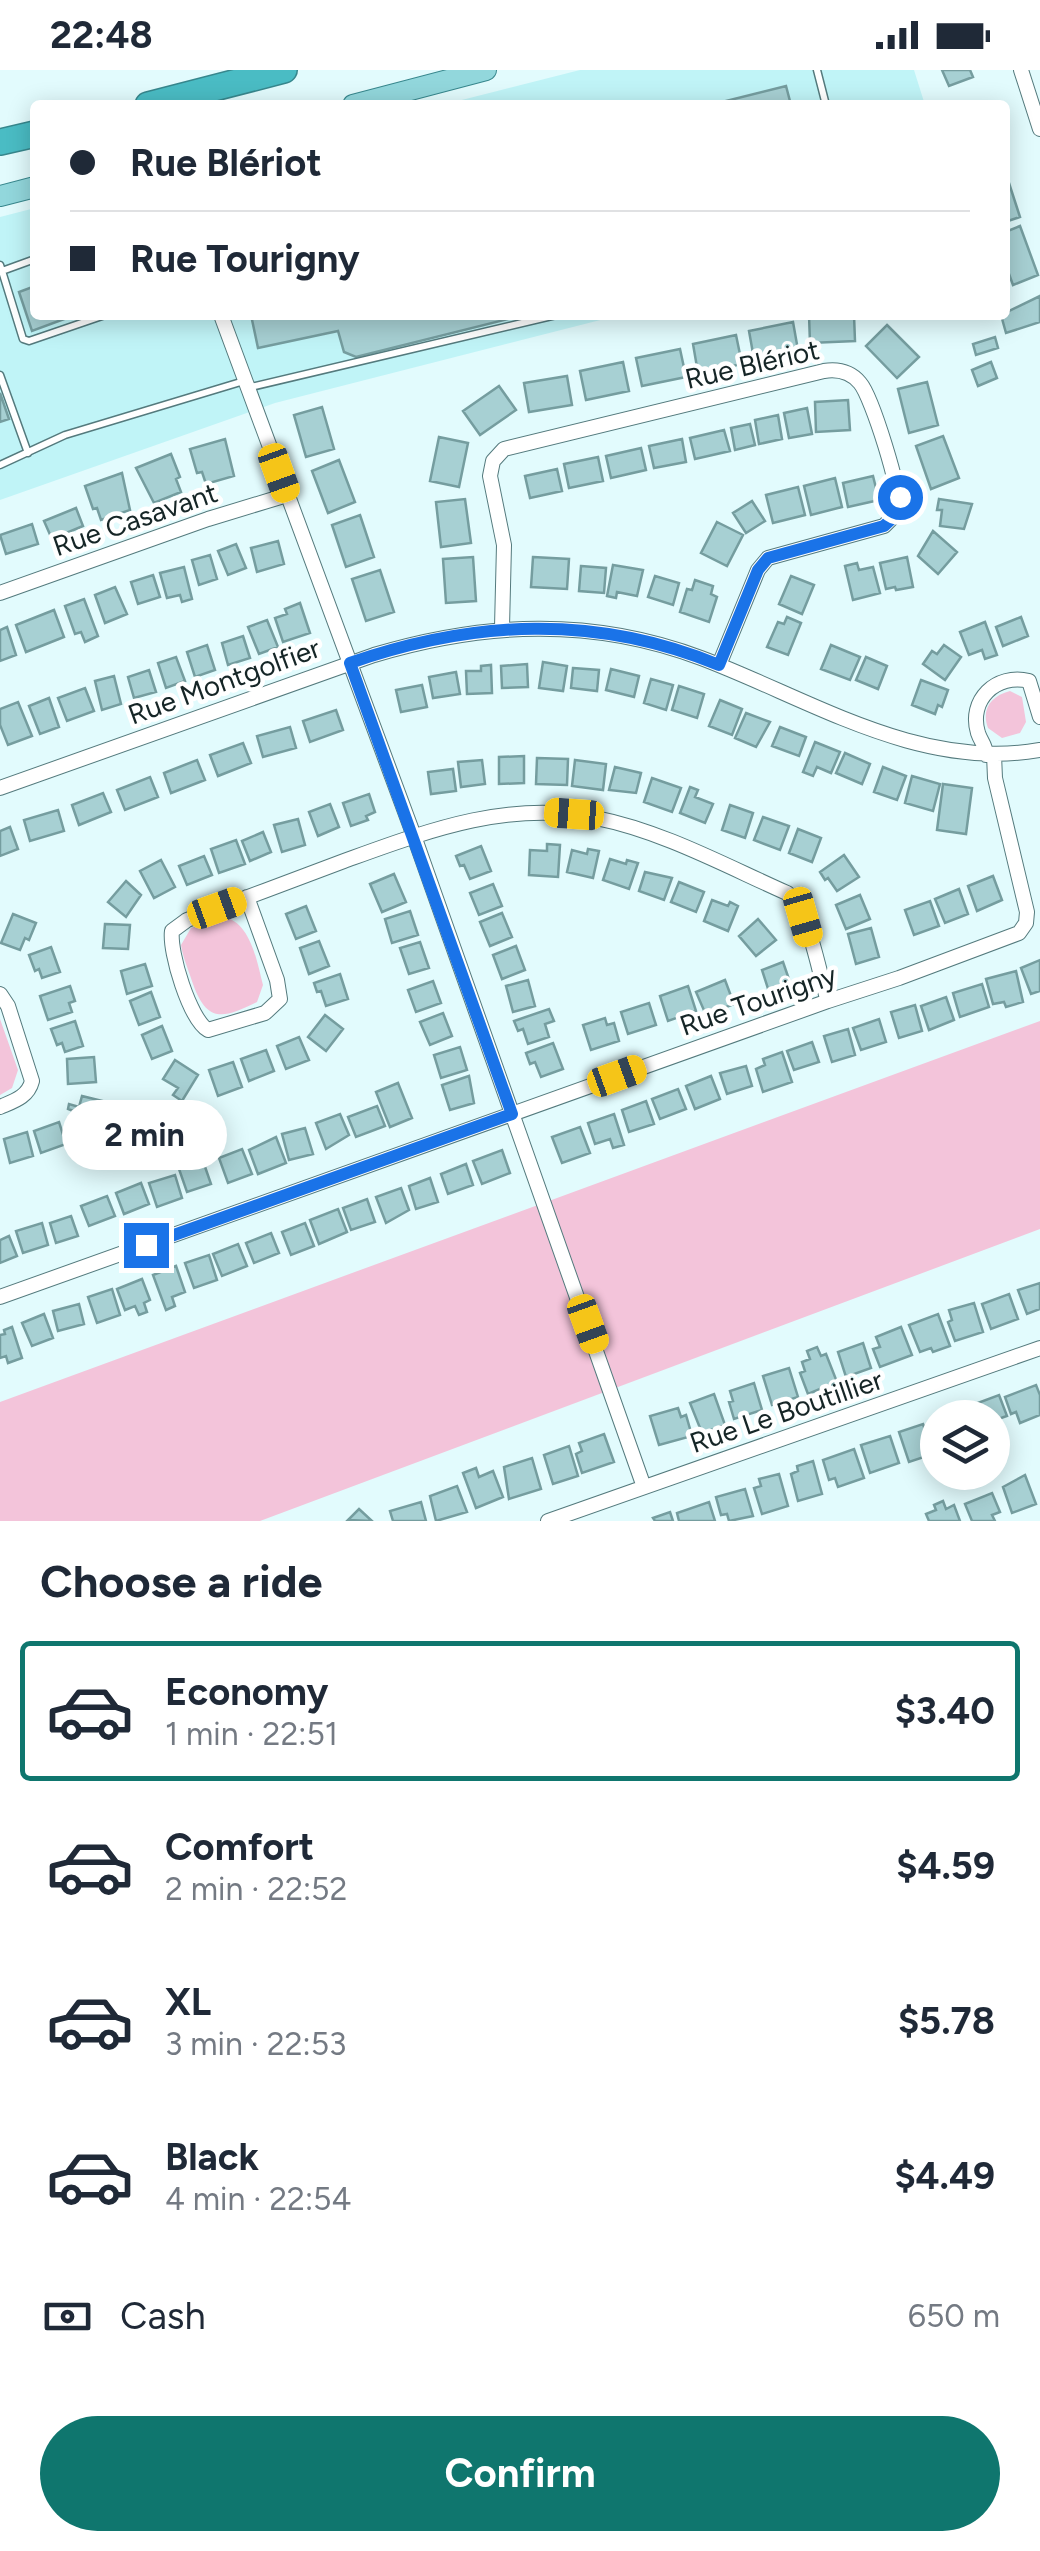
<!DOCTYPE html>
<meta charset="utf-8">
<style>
:root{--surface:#fff;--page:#f2f2f3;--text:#1f2937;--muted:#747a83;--line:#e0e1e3;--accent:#0f766e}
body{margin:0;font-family:Figtree,sans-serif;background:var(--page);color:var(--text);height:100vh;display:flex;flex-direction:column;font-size:38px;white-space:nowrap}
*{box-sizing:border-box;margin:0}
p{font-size:32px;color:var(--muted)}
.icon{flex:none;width:55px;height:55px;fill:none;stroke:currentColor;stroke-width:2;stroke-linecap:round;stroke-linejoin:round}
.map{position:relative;height:1451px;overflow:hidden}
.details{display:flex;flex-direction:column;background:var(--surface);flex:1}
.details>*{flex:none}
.top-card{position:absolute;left:30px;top:30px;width:980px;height:220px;border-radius:10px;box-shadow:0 5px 25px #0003;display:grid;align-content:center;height:220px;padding:0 40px;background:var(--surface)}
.fabs{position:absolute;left:920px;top:1330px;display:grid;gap:20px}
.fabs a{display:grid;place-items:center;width:90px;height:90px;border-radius:50%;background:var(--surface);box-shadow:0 5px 25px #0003;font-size:50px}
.end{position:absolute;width:45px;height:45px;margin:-22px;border:12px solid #1a73e8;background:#fff;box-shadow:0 0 0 5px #fff}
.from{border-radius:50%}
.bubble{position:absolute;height:70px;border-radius:35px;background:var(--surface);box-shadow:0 5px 25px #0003;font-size:32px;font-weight:700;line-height:70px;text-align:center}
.car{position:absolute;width:30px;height:60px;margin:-30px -15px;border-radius:12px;box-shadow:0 0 8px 2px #0007;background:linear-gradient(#f5c518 24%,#345 0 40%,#f5c518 0 76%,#345 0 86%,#f5c518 0)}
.top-card b{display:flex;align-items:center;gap:35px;height:95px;font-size:38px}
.top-card b+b{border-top:2px solid var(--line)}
.top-card i{width:25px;height:25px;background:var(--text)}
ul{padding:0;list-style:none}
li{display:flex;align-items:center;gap:30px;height:140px;margin:0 20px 15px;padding:0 20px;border:5px solid transparent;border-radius:10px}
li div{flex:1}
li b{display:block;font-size:38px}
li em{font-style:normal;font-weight:700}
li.on{border-color:var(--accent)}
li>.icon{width:90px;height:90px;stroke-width:1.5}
h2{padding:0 40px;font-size:45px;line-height:120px}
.pay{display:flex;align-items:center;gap:25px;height:110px;padding:0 40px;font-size:38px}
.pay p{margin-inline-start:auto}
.button{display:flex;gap:20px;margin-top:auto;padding:20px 40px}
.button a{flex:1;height:115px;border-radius:60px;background:var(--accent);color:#fff;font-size:40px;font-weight:700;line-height:115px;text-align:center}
.status{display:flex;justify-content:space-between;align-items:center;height:70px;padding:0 50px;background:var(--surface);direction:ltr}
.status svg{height:28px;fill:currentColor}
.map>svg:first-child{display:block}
.built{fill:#c0f4f7}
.green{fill:#f3c4da}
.building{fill:#a7d0d3;stroke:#759d9f;stroke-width:2.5}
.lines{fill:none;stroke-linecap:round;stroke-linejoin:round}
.service-casing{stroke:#547a7d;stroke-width:9}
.minor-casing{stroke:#547a7d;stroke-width:16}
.primary-casing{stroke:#37878d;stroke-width:22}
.motorway-casing{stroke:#37878d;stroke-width:28}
.service{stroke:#fff;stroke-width:6}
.minor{stroke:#fff;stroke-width:14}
.primary{stroke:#92d7dc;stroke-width:20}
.motorway{stroke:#4abcc4;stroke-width:25}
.route{stroke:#1a73e8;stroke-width:12}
.labels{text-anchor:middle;stroke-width:9;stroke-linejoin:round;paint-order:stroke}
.street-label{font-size:28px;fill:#152526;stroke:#fff}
</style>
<div class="status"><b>22:48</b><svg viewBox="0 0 49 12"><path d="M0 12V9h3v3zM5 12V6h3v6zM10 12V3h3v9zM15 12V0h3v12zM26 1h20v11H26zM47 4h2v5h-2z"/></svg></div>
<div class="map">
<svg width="1040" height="1451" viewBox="0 0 1040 1451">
<rect width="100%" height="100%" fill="#e2fbfd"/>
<path class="built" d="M580 0H914L925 35H442Z
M35 138V245H620L275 333 0 430V147Z"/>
<path class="green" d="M1010 621 1022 627 1026 652 1020 663 1002 668 988 658C981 639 991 626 1010 621Z
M222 847C250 850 257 891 263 915L257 932C223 949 207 953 193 914 189 901 183 888 181 875L191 858Z
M0 949 18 1000 12 1018 0 1025Z
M1040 951V1159L260 1451H0V1332Z"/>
<path class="building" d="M942 0H970L973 7 949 16Z
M786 16 791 35H710Z
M1008 110 1020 147 1005 152V111Z
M1020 156 1038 205 1013 215 1005 193V162Z
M35 216V245H75L32 261 19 222Z
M1040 226V252L1006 263 1001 245Z
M251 245H524L356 287 344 282 338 261 258 278Z
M809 245H854L855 271 810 273Z
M793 252 798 280 754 289 749 261Z
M887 255 919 287 897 308 866 276Z
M736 265 742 294 698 303 693 274Z
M995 267 998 278 976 285 973 274Z
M680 279 686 307 642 316 636 288Z
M623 292 629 321 586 330 580 301Z
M991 292 997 308 978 316 972 300Z
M567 306 572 335 529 342 524 313Z
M927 312 938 355 909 363 898 319Z
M499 316 516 340 480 365 463 341Z
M0 323 9 349 0 352Z
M848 330 850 360 816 362 815 332Z
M322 337 334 379 306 387 294 345Z
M807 338 812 364 789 368 784 343Z
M778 345 782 369 759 374 755 350Z
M750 354 755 375 735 380 731 358Z
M724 360 730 381 695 389 690 368Z
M943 366 959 408 931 419 916 376Z
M439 367 468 373 459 417 430 411Z
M225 369 234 406 206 414 202 402 197 403 190 379Z
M682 369 686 392 654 398 649 376Z
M641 378 646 400 611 408 606 386Z
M171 384 180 407 176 409 181 422 154 433 136 398Z
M598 387 603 411 569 418 564 394Z
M339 390 355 432 328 443 312 401Z
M557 399 562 421 530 428 525 406Z
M122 403 130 440 101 450 97 438 93 439 85 416Z
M873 406 879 430 848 437 843 413Z
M835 408 842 437 811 445 804 416Z
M798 417 805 445 773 453 766 425Z
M465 429 471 473 441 477 436 432Z
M939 429 972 434 964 459 940 456 942 440H937Z
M752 431 765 451 746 463 733 443Z
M76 438 83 456 52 469 44 451Z
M360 445 374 487 346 497 332 455Z
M717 452 743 465 727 496 701 483Z
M32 454 38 474 6 484 0 465Z
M933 461 957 482 938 504 918 486Z
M278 471 284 494 257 502 251 478Z
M236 474 246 498 228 505 218 481Z
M210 485 217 509 199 515 192 490Z
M473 487 476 531 446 533 443 489Z
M533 487 569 489 567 519 531 517Z
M907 487 913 517 896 520 895 517 886 519 880 493Z
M857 493 859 500 873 497 880 523 853 530 845 496Z
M613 495 643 500 637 526 617 522 616 528 607 526Z
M581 496 606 498 604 523 579 521Z
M184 497 192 529 182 532 180 525 167 528 160 503Z
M380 500 394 542 366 551 352 509Z
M153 505 160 527 138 534 131 512Z
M655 506 679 513 673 535 648 527Z
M791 506 814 515 802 544 779 534Z
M695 510 713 516 711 524 717 527 709 552 680 542 687 519 692 520Z
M115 517 127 544 105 553 95 525Z
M84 529 98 566 85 572 81 562 75 564 65 536Z
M300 533 310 563 283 572 275 548 287 544 285 539Z
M54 540 64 567 26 582 16 555Z
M787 547 801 553 788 585 767 577 778 552 784 554Z
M1021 547 1028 566 1003 576 996 557Z
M267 550 278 577 259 584 248 557Z
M985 552 997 585 985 589 982 580 969 585 960 562Z
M7 557 16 585 0 591V560Z
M243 566 250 588 228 595 222 573Z
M207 575 215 600 195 607 187 582Z
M831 575 860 587 850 610 821 599Z
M944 575 961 587 945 610 923 594 932 581 937 584Z
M176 587 185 611 166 618 158 593Z
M866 587 887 596 878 619 856 610Z
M543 592 567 596 563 621 539 618Z
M527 594 528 617 502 618 501 596Z
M491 595 492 623 467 624 466 601H481V596Z
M573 598 599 600 597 621 571 618Z
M611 599 639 606 634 627 606 620Z
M149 600 156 622 134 628 128 607Z
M456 602 460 624 433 628 429 607Z
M114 606 121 634 102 640 95 611Z
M651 609 673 615 666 640 644 633Z
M921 610 948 620 942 637 938 635 935 644 912 635Z
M422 615 427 637 401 642 396 620Z
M679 616 704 624 697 648 672 640Z
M85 618 94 641 67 651 58 628Z
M49 628 59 657 40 664 29 636Z
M720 630 742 639 732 665 709 656Z
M18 632 32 666 8 675 0 655V639Z
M336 640 343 660 310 672 303 651Z
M746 643 770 652 756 677 735 668Z
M290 657 296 678 263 687 257 666Z
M780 657 806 667 799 686 772 676Z
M815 672 840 682 831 703 817 697 813 706 803 702Z
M243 673 251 693 218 706 210 685Z
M845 683 870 694 862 714 836 703Z
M524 686V713L499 714V687Z
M537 688 568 689 567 715 536 714Z
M197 690 205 710 171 723 164 703Z
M482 690 485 714 461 717 458 692Z
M575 690 606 694 603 720 572 716Z
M615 697 641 703 636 723 609 720Z
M883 697 906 706 897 730 874 722Z
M453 699 456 721 431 724 428 702Z
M912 706 940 714 933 741 905 733Z
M150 707 158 727 125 740 117 720Z
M652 708 681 718 672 742 644 732Z
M943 714 972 718 966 764 937 760Z
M690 717 698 720 695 727 713 734 705 753 680 743Z
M103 723 111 742 79 755 72 735Z
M369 724 375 742 366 746 368 750 351 756 343 733Z
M330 734 339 757 318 766 309 742Z
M730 735 753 743 745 768 722 760Z
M58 740 64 761 30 771 24 750Z
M763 747 789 756 780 780 754 770Z
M298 749 305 775 282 782 274 755Z
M10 757 18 779 0 786V761Z
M798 759 821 768 812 792 789 783Z
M263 762 271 782 250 791 242 771Z
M236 770 245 794 219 803 211 779Z
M547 774 560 775 558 807 529 805 530 780 547 781Z
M481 776 491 801 470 809 464 795 460 796 456 786Z
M588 779 599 781 593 808 567 802 572 780 587 784Z
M844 785 859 807 837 821 828 808 825 810 820 802Z
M204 786 212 805 187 815 179 796Z
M610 789 626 794 627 790 638 793 629 819 603 810Z
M161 790 175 817 154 828 140 801Z
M645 802 672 808 664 830 639 821Z
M394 804 406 832 382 842 370 814Z
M993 806 1002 830 977 841 968 816Z
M126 811 141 825 126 847 108 832Z
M679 812 704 822 696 842 671 832Z
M493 814 502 836 479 845 470 823Z
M959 819 968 844 945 853 935 829Z
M860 825 870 849 846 859 836 835Z
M712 830 728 836 730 832 738 836 728 861 704 851Z
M930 831 939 856 914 865 905 840Z
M306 836 316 861 296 869 286 844Z
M410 841 418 865 392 873 385 849Z
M502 843 512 867 490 876 480 852Z
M13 844 36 853 29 870 25 868 20 880 1 873Z
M758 849 776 870 756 886 739 866Z
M105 854 130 855 128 879 103 878Z
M871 858 879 887 856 894 848 864Z
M319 871 329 896 309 904 300 878Z
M420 872 429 898 409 904 400 878Z
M516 876 525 900 502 909 493 885Z
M51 877 60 902 42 908 39 899 35 901 29 885Z
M1040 890V921L1031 924 1021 898Z
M783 892 792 918 770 925 762 900Z
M145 894 152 916 127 924 121 901Z
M1016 901 1023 932 1006 937 1004 932 993 934 986 909Z
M340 904 348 929 326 936 321 921 317 922 314 913Z
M528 910 535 936 513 942 506 916Z
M725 910 734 934 706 945 696 922Z
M433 911 441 933 416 942 408 920Z
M982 914 989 937 960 947 953 923Z
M70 916 75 931 69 933 72 942 48 950 40 926Z
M688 916 696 941 668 951 660 926Z
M151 922 160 947 139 955 130 931Z
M946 927 954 950 929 960 921 936Z
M649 933 656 955 628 964 621 942Z
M915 935 922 961 899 968 891 942Z
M549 939 554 951 545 954 549 967 528 974 523 959 518 961 514 951Z
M443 943 452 966 430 975 420 952Z
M325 945 343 959 326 981 308 967Z
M605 948 607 955 614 953 619 971 591 980 583 955Z
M879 949 886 972 861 980 853 958Z
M75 951 83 976 65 982 62 973 57 975 51 959Z
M162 956 172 981 152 989 142 965Z
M848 959 855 985 832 992 824 966Z
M299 967 309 990 286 999 277 976Z
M812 972 819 992 794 1000 787 981Z
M553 973 563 999 541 1007 535 992 530 994 526 983Z
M460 977 467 1000 441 1008 434 985Z
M266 980 274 1001 249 1011 241 989Z
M782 982 792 1012 763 1022 756 999 765 995 763 989Z
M94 987 96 1012 68 1014 67 989Z
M175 990 198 1005 182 1031 173 1025 178 1018 163 1009Z
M233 992 242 1017 218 1026 209 1000Z
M746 996 752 1016 727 1024 720 1003Z
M469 1006 474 1033 450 1040 442 1015Z
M711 1006 720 1029 695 1039 686 1016Z
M398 1013 412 1048 390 1057 376 1022Z
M678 1019 686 1039 660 1049 652 1029Z
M82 1026 102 1031 94 1057 73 1051 76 1042 68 1039 69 1034 79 1037Z
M646 1031 654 1054 629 1062 622 1040Z
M377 1036 385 1056 356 1067 348 1047Z
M340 1044 349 1065 326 1079 316 1053Z
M614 1044 624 1075 613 1078 610 1069 595 1074 588 1053Z
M59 1052 66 1074 41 1083 34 1061Z
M580 1057 590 1083 562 1093 552 1067Z
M305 1058 313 1084 289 1090 282 1064Z
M27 1062 33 1086 10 1093 4 1069Z
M276 1067 286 1093 258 1104 249 1080Z
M242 1079 252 1104 228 1113 219 1088Z
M502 1080 510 1103 482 1114 473 1091Z
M203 1091 211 1114 187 1122 179 1099Z
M466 1094 473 1115 448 1124 441 1104Z
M175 1105 182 1128 157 1137 149 1113Z
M430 1108 438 1132 416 1139 409 1116Z
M141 1113 149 1134 124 1144 116 1123Z
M401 1118 409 1140 386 1153 376 1127Z
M107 1126 115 1146 89 1156 81 1136Z
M367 1129 375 1152 351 1160 343 1138Z
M338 1139 347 1162 319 1174 310 1150Z
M71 1146 78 1166 56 1173 50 1153Z
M42 1153 48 1175 23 1183 16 1161Z
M305 1153 314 1176 291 1185 282 1162Z
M271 1163 279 1183 254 1193 246 1173Z
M9 1166 17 1186 0 1193V1170Z
M238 1174 247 1196 222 1206 213 1184Z
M209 1185 217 1210 194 1218 185 1193Z
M176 1196 185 1222 172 1227 175 1236 166 1240 153 1205Z
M142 1209 150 1230 144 1233 147 1242 139 1245 135 1236 125 1240 117 1219Z
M1040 1213V1239L1027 1244 1018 1220Z
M112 1219 120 1245 97 1253 88 1227Z
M1009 1224 1018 1249 991 1259 982 1234Z
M974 1233 983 1262 955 1271 948 1252 952 1250 949 1240Z
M79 1234 84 1254 58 1261 53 1241Z
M44 1244 53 1268 32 1276 22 1253Z
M938 1244 950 1276 933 1282 931 1278 920 1282 909 1255Z
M12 1257 22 1288 8 1293 6 1286 0 1288V1265L5 1264 4 1260Z
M901 1257 912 1285 880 1297 873 1279 880 1277 876 1267Z
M863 1273 871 1298 846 1307 838 1282Z
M817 1277 821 1286 826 1284 837 1312 808 1324 800 1303 805 1301 802 1292 810 1289 807 1281Z
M789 1298 798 1327 772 1335 763 1306Z
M754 1313 762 1340 734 1349 729 1332 733 1331 730 1321Z
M1036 1315 1040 1325V1345L1020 1353 1016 1342 1011 1344 1005 1327Z
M714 1324 725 1355 702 1363 690 1333Z
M999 1325 1007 1346 998 1349 1001 1355 992 1358V1348H971L967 1337Z
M678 1338 681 1347 686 1345 692 1366 659 1375 650 1346Z
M962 1339 966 1348H941Z
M923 1354 933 1384 909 1392 899 1362Z
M604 1364 614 1392 582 1403 576 1384 582 1381 579 1373Z
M890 1366 899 1393 870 1403 861 1375Z
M569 1376 578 1406 553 1414 544 1385Z
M854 1379 864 1408 838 1417 835 1408 829 1410 823 1390Z
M532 1388 541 1419 509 1429 504 1397Z
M813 1391 822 1424 798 1431 791 1404 798 1401 797 1396Z
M476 1398 479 1407 493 1401 503 1427 476 1438 463 1403Z
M779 1404 788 1436 762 1444 754 1418 761 1416 759 1409Z
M1025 1405 1036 1434 1012 1443 1003 1417Z
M457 1416 467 1442 436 1451 430 1426Z
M745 1419 753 1446 729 1451 727 1444 721 1445 716 1427Z
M992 1423 1000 1442 992 1445 995 1451H972L965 1434Z
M943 1431 946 1439 954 1435 960 1451H929L926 1444 936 1440 934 1435Z
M421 1432 426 1451H393L390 1441Z
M709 1432 715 1451H679L677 1443Z
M359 1439 372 1451 348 1450Z
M670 1442 673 1451H655L653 1448Z"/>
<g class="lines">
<defs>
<path id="service" d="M817 0 826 35
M0 195 2 201 35 189
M2 201 23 269 29 271 105 245
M0 305 28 383
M251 317 556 245
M0 395 65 365 244 311"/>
<path id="minor" d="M1021 0 1040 59
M221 245 414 766 644 1417
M0 523 208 449 287 425
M502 557 504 475 490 406 493 391 504 379 824 301C837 299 850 301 860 313 872 327 902 423 899 441L884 456 768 488 758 500 719 595
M986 685C986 675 981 672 978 663 968 630 996 603 1029 611L1040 647
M0 718 374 585C484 552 592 547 701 588 810 629 919 701 1040 680
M247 827 277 910 280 929 265 943 208 960C190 950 169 882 172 861L187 850C239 830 292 811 344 791 427 761 507 730 596 748 662 761 726 796 787 823 810 842 818 901 828 931
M0 924 8 936 32 1011C28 1027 14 1031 0 1037
M0 1227 828 931 899 908 1019 863 1026 853 1027 842 995 708 994 685
M548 1451 1040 1278"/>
<path id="primary" d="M353 35 486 0
M0 126 35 117"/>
<path id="motorway" d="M148 35 284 0
M0 72 35 64"/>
</defs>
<use href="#service" class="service-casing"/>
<use href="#minor" class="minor-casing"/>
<use href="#primary" class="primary-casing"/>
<use href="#motorway" class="motorway-casing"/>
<use href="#service" class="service"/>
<use href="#minor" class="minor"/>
<use href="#primary" class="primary"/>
<use href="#motorway" class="motorway"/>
</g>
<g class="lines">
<path class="route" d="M146 1175 512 1044 350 593C474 550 596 544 719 595L758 500 768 488 884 456 899 442 900 427"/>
</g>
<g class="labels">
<g class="street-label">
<text transform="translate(752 294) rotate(-13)" y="10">Rue Blériot</text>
<text transform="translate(135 449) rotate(-19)" y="10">Rue Casavant</text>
<text transform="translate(224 611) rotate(-20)" y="10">Rue Montgolfier</text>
<text transform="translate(758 930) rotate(-19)" y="10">Rue Tourigny</text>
<text transform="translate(786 1341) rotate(-19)" y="10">Rue Le Boutillier</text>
</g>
</g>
</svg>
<div class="fabs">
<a><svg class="icon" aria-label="layers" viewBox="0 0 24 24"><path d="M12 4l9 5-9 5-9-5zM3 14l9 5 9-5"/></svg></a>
</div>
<i class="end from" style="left:900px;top:427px"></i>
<i class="end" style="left:146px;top:1175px"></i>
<div class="bubble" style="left:62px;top:1030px;width:165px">2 min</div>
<i class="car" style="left:279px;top:403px;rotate:160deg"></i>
<i class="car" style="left:574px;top:744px;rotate:274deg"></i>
<i class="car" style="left:217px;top:838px;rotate:70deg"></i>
<i class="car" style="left:803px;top:847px;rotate:164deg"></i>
<i class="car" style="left:617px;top:1006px;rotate:70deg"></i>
<i class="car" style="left:588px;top:1254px;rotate:160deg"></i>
<div class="top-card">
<b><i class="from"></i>Rue Blériot</b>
<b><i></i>Rue Tourigny</b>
</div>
</div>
<section class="details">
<h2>Choose a ride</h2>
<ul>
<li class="on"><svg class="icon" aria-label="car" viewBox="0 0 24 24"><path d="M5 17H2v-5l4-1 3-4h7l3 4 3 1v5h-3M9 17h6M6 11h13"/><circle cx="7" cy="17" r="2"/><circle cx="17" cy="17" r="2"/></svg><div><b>Economy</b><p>1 min · 22:51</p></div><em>$3.40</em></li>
<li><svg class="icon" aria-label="car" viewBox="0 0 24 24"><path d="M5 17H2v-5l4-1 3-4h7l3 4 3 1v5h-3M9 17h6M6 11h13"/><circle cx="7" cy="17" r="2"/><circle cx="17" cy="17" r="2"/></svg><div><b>Comfort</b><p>2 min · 22:52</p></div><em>$4.59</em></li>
<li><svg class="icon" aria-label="car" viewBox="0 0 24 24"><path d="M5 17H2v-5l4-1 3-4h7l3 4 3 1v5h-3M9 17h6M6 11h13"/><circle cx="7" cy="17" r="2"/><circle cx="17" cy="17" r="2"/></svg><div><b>XL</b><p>3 min · 22:53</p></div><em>$5.78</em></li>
<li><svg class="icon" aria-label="car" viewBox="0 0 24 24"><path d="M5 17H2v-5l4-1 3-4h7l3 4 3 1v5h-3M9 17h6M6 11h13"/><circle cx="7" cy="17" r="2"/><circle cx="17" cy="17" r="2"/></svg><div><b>Black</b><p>4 min · 22:54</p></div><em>$4.49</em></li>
</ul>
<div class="pay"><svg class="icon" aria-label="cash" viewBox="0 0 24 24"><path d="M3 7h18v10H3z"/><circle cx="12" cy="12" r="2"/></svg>Cash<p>650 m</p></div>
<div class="button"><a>Confirm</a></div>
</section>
